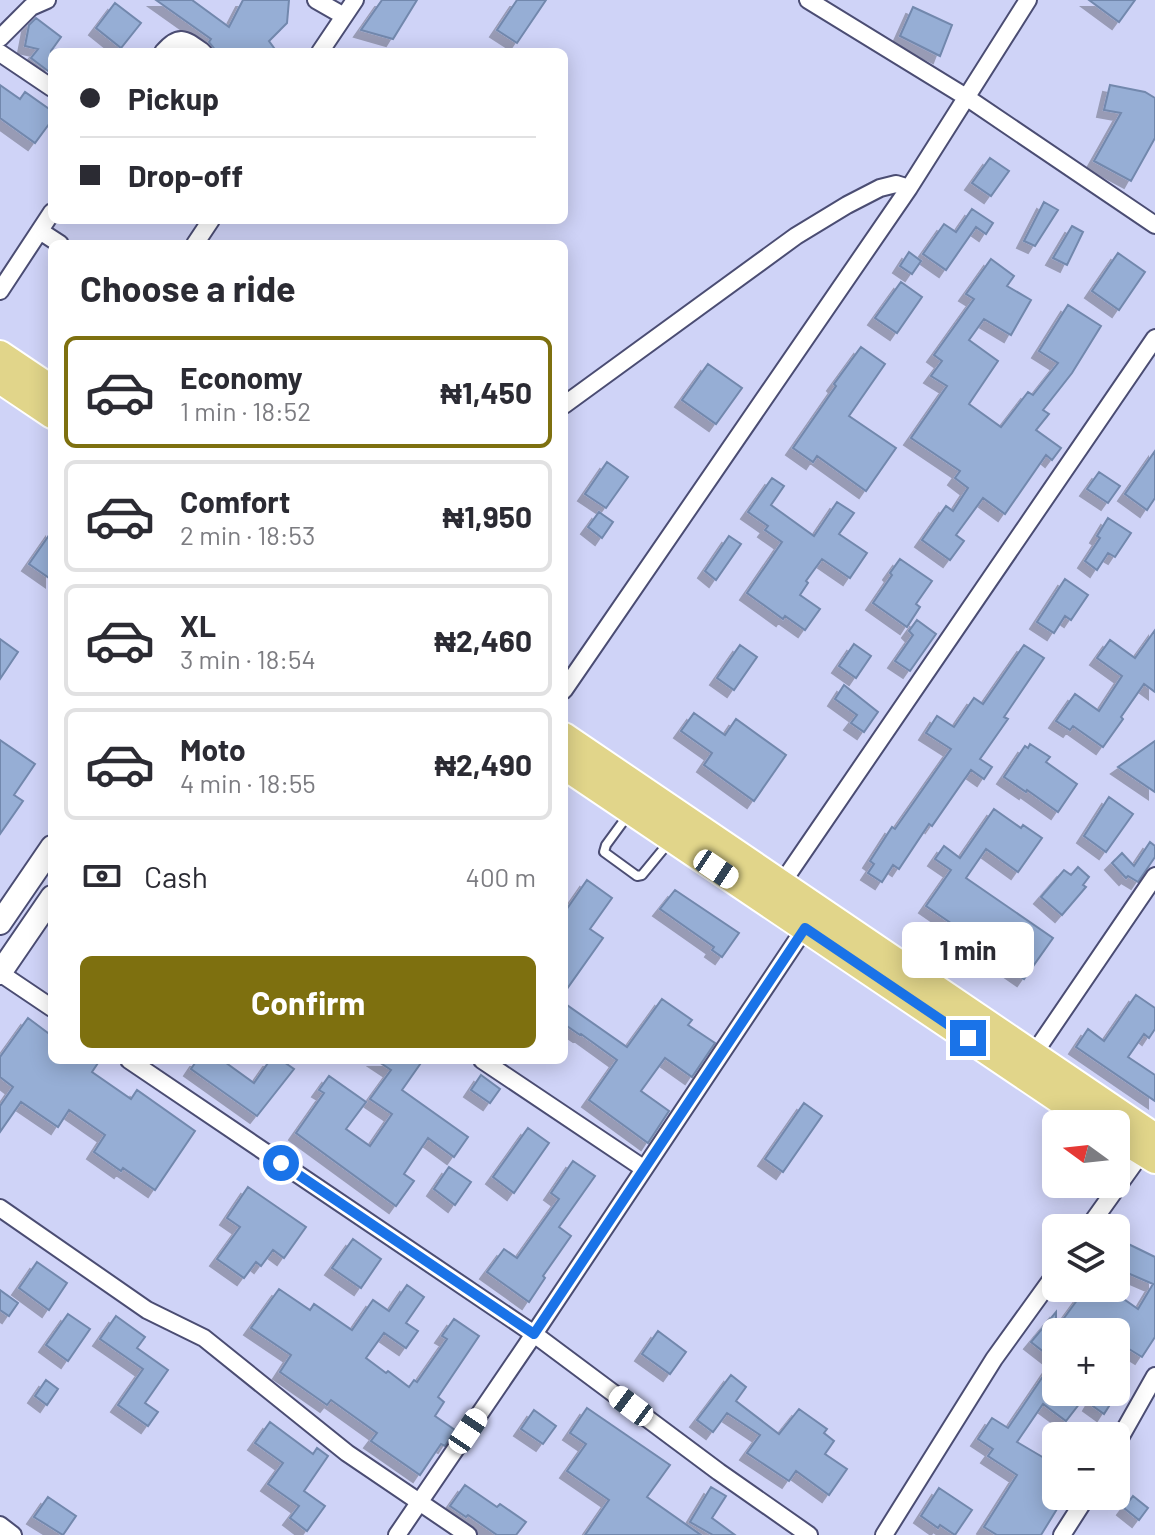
<!DOCTYPE html>
<meta charset="utf-8">
<style>
:root{--surface:#fff;--page:#f7f7f7;--text:#2b2b33;--muted:#7c7c81;--line:#e1e1e2;--accent:#7e700f}
body{margin:0;font-family:Barlow,sans-serif;background:var(--page);color:var(--text);height:100vh;display:flex;flex-direction:column;font-size:30px;white-space:nowrap}
*{box-sizing:border-box;margin:0}
p{font-size:26px;color:var(--muted)}
.icon{flex:none;width:44px;height:44px;fill:none;stroke:currentColor;stroke-width:2;stroke-linecap:round;stroke-linejoin:round}
.map{position:relative;flex:1;overflow:hidden}
.drawer{position:absolute;left:48px;top:240px;width:520px;height:824px;display:flex;flex-direction:column;background:var(--surface);border-radius:12px;box-shadow:0 4px 20px #0003}
.drawer>*{flex:none}
.banner{position:absolute;left:48px;top:48px;width:520px;height:176px;border-radius:12px;box-shadow:0 4px 20px #0003;display:grid;align-content:center;height:176px;padding:0 32px;background:var(--surface)}
.needle{width:52px;rotate:285deg}
.tools{position:absolute;left:1042px;top:1110px;display:grid;gap:16px}
.tools a{display:grid;place-items:center;width:88px;height:88px;border-radius:12px;background:var(--surface);box-shadow:0 4px 20px #0003;font-size:40px}
.end{position:absolute;width:36px;height:36px;margin:-18px;border:10px solid #1a73e8;background:#fff;box-shadow:0 0 0 4px #fff}
.from{border-radius:50%}
.bubble{position:absolute;height:56px;border-radius:12px;background:var(--surface);box-shadow:0 4px 20px #0003;font-size:26px;font-weight:700;line-height:56px;text-align:center}
.car{position:absolute;width:24px;height:48px;margin:-24px -12px;border-radius:10px;box-shadow:0 0 6px 2px #0007;background:linear-gradient(#fff 24%,#345 0 40%,#fff 0 76%,#345 0 86%,#fff 0)}
.banner b{display:flex;align-items:center;gap:28px;height:76px;font-size:30px}
.banner b+b{border-top:2px solid var(--line)}
.banner i{width:20px;height:20px;background:var(--text)}
ul{padding:0;list-style:none}
li{display:flex;align-items:center;gap:24px;height:112px;margin:0 16px 12px;padding:0 16px;border:4px solid var(--line);border-radius:12px}
li div{flex:1}
li b{display:block;font-size:30px}
li em{font-style:normal;font-weight:700}
li.active{border-color:var(--accent)}
li>.icon{width:72px;height:72px;stroke-width:1.5}
h2{padding:0 32px;font-size:36px;line-height:96px}
.pay{display:flex;align-items:center;gap:20px;height:88px;padding:0 32px;font-size:30px}
.pay p{margin-inline-start:auto}
.cta{display:flex;gap:16px;margin-top:auto;padding:16px 32px}
.cta a{flex:1;height:92px;border-radius:12px;background:var(--accent);color:#fff;font-size:32px;font-weight:700;line-height:92px;text-align:center}
.map>svg:first-child{display:block}
.building{fill:#96aed5;stroke:#7288ad;stroke-width:2;filter:url(#shadow)}
.lines{fill:none;stroke-linecap:round;stroke-linejoin:round}
.lane-casing{stroke:#4b4d73;stroke-width:12}
.street-casing{stroke:#4b4d73;stroke-width:20}
.secondary-casing{stroke:#4b4d73;stroke-width:26}
.primary-casing{stroke:#fff;stroke-width:30}
.lane{stroke:#fff;stroke-width:8}
.street{stroke:#fff;stroke-width:16}
.secondary{stroke:#fff;stroke-width:22}
.primary{stroke:#e1d58a;stroke-width:26}
.route{stroke:#1a73e8;stroke-width:10}
</style>
<div class="map">
<svg width="1155" height="1535" viewBox="0 0 1155 1535">
<defs>
<filter id="shadow"><feDropShadow dx="-7" dy="7" stdDeviation="0" flood-color="#0004"/></filter>
</defs>
<rect width="100%" height="100%" fill="#cfd3f7"/>
<path class="building" d="M156 0H192L229 27 243 0H289L287 23 269 41 277 52H217L209 42 211 39Z
M382 0H417L393 39 361 30Z
M517 0H546L517 43 497 30Z
M1089 0H1135L1119 22Z
M115 3 141 23 121 48 96 28Z
M913 7 952 25 940 56 900 36Z
M36 18 61 37 51 51 52 74 31 58 38 49 25 46 29 25Z
M0 85 20 99 25 92 52 111V120L35 143 0 118Z
M1110 85 1145 92 1155 98V138L1131 181 1094 161 1121 113 1104 110Z
M990 158 1009 171 991 196 972 183Z
M1044 202 1058 210 1035 246 1024 241Z
M972 209 993 223 986 234 976 227 946 270 923 254 944 224 956 232Z
M1072 226 1083 232 1067 265 1053 258Z
M909 252 921 261 912 274 900 266Z
M1118 253 1145 272 1119 310 1092 291Z
M991 259 1014 276 1007 286 1031 300 1011 335 984 319 969 340 998 361 969 404 1001 427 1028 392 1033 395 1058 363 1039 351 1068 305 1101 326 1072 373 1043 410 1049 414 1036 430 1061 448 1052 460 1046 455 1005 514 983 498 956 535 964 541 950 560 922 540 946 506 953 511 968 488 955 478 960 471 911 438 947 386 931 376 942 361 934 355 974 299 966 294Z
M901 282 922 297 897 333 875 318Z
M861 347 885 364 849 416 896 448 866 491 817 456 813 462 793 448 836 386 834 384Z
M708 364 742 388 716 424 682 400Z
M1155 451V498L1147 510 1125 494Z
M607 462 628 477 606 508 585 494Z
M1099 472 1120 486 1108 503 1087 489Z
M772 478 784 486 771 505 814 536 837 502 854 513 839 534 867 553 850 578 822 559 806 581 808 583 800 595 820 609 805 630 785 616 783 619 747 593 782 542 765 530 768 526 748 512Z
M599 512 613 522 602 538 588 527Z
M1108 518 1131 533 1115 557 1108 553 1097 570 1085 561 1100 538 1097 536Z
M52 531V580L29 564Z
M729 536 741 544 716 580 705 571Z
M900 559 932 581 916 604 920 607 907 627 873 603 892 575 890 573Z
M1065 579 1088 595 1071 620 1065 616 1054 633 1037 622Z
M917 620 936 634 910 671 895 661 913 635 909 631Z
M1155 630V692L1144 684 1121 717 1123 719 1103 747 1073 726 1070 730 1056 721 1075 694 1099 711 1122 676 1097 658 1110 640 1135 658Z
M0 639 18 652 0 679Z
M854 644 871 656 856 678 839 666Z
M740 645 757 657 734 690 717 678Z
M1024 645 1044 658 1004 717 1008 719 980 759 992 767 984 779 971 770 932 826 929 824 899 869 893 865 882 882 868 873 874 864 870 861 892 827 895 829 951 749 926 733 937 716 954 727 974 698 983 704Z
M844 685 878 712 864 732 851 723 857 715 835 699Z
M694 713 725 735 736 719 786 755 754 801 704 765 712 753 681 731Z
M0 740 35 764 14 795 23 801 0 834Z
M1155 741V792L1118 767Z
M1030 744 1050 757 1046 762 1077 784 1058 812 1027 790 1026 792 1004 777 1025 746 1028 748Z
M1109 797 1133 814 1106 852 1084 836Z
M994 809 1021 828 1023 825 1042 838 1018 872 986 849 966 878 1053 938 1024 979 982 950 975 959 949 941 958 928 926 906 951 870 935 859 944 846 960 858Z
M1150 842 1155 846V857L1138 882 1128 876 1126 878 1112 863 1122 853 1134 866Z
M1078 867 1089 877 1083 885 1086 887 1062 915 1041 897 1064 870 1071 875Z
M587 880 612 898 590 929 603 938 564 993V913Z
M675 890 739 933 722 957 712 950 714 947 660 909Z
M1136 995 1155 1008V1029L1149 1038 1144 1034 1128 1057 1155 1075V1101L1076 1047 1088 1029 1104 1041Z
M662 999 692 1020 688 1025 715 1043 692 1077 665 1058 641 1091 669 1111 648 1143 589 1100 617 1060 581 1034 580 1035 564 1024V1003L627 1047Z
M28 1018 52 1036V1060H100L92 1072 131 1099 137 1090 195 1131 155 1190 123 1168 121 1171 94 1152 105 1135 69 1110 58 1127 21 1102 0 1132V1106L13 1087 0 1077V1057Z
M197 1060H222L254 1083 270 1060H281L294 1069 257 1116 191 1069Z
M376 1060H423L402 1090 468 1137 454 1157 428 1138 404 1174 414 1181 396 1206 296 1133 324 1093 319 1090 329 1076 366 1102 346 1129 370 1146 392 1114 370 1099 391 1070Z
M481 1075 500 1089 490 1103 471 1090Z
M804 1103 822 1116 783 1172 765 1159Z
M528 1128 549 1143 514 1193 493 1177Z
M573 1161 595 1176 559 1227 571 1236 543 1276 545 1278 529 1302 487 1272 504 1249 517 1258 559 1199 551 1193Z
M449 1167 471 1182 455 1205 434 1189Z
M248 1187 306 1227 284 1258 273 1250 261 1266 256 1262 244 1278 217 1259 240 1227 227 1218Z
M1116 1238 1155 1257V1337L1142 1357 1116 1341V1332H1056V1392H1066L1080 1403 1066 1421 1043 1404 1017 1442 1056 1465V1496H1065L1041 1535H997L984 1527 1017 1475 988 1456 993 1449 978 1439 992 1418 1008 1428 1054 1360 1031 1342 1056 1312V1329L1086 1288H1108L1138 1309 1153 1284 1116 1268Z
M353 1239 381 1259 361 1288 332 1268Z
M37 1262 67 1283 49 1310 19 1288Z
M407 1285 424 1297 406 1323 418 1331 406 1348 384 1333 366 1358 386 1373 388 1371 409 1387 414 1380 417 1382 447 1339 442 1336 454 1319 479 1336 438 1397 444 1402 435 1416 455 1430 445 1446 441 1444 420 1475 371 1441 377 1433 331 1400 327 1405 280 1372 291 1355 251 1328 279 1289 310 1310 314 1304 352 1330 373 1300 389 1311Z
M0 1290 18 1303 9 1316 0 1310Z
M68 1314 90 1329 68 1361 46 1345Z
M116 1316 145 1337 137 1348 168 1370 145 1403 158 1412 148 1426 118 1405 143 1369 100 1339Z
M658 1331 686 1352 670 1374 642 1354Z
M731 1375 746 1387 736 1401 779 1434 799 1409 827 1429 824 1433 834 1441 825 1454 847 1469 829 1495 796 1471 789 1481 747 1453 760 1435 727 1413 713 1432 697 1420Z
M46 1380 58 1389 47 1405 35 1396Z
M1097 1392H1118L1104 1414 1090 1404Z
M587 1408 670 1465 647 1497 701 1535H585L609 1500 567 1471 586 1444 570 1433Z
M534 1410 556 1426 543 1444 521 1429Z
M270 1422 313 1454 317 1448 328 1456 304 1491 325 1506 307 1531 290 1518 299 1506 268 1484 283 1463 255 1443Z
M465 1485 497 1507 500 1504 526 1522 516 1535H497L468 1515 466 1517 450 1506Z
M711 1487 726 1496 712 1518 735 1535H713L690 1522Z
M939 1488 972 1510 955 1535 940 1525 938 1528 921 1516Z
M1133 1496 1148 1508 1139 1520 1124 1508Z
M48 1497 76 1516 63 1535 34 1517Z"/>
<g class="lines">
<defs>
<path id="lane" d="M628 815 606 845 604 852 637 876 642 875 670 841"/>
<path id="street" d="M316 0 344 16
M808 0 966 97 1155 225
M0 38 31 7 47 0
M163 52C179 33 185 39 203 52
M320 52 355 0
M0 53 52 88
M40 231 60 244
M195 244 211 220
M0 291 52 212
M564 405 796 236 847 205 880 188 896 184 909 188
M564 690 909 188 1028 0
M782 883 1155 338
M0 973 52 1008
M1033 1055 1155 876
M129 1060 534 1334 719 1472 809 1535
M482 1060 643 1168
M0 1208 147 1310 204 1338 347 1453 468 1535
M1088 1228 1143 1151
M1116 1445 1155 1376
M0 1525 13 1535
M397 1535 534 1334 805 928
M884 1535 994 1359 1056 1273
M1062 1535 1087 1496"/>
<path id="secondary" d="M0 923 52 847
M0 973 52 897"/>
<path id="primary" d="M0 354 52 389
M0 380 52 415
M564 736 1155 1137
M564 766 1095 1124
M1116 1136 1155 1160"/>
</defs>
<use href="#lane" class="lane-casing"/>
<use href="#street" class="street-casing"/>
<use href="#secondary" class="secondary-casing"/>
<use href="#primary" class="primary-casing"/>
<use href="#lane" class="lane"/>
<use href="#street" class="street"/>
<use href="#secondary" class="secondary"/>
<use href="#primary" class="primary"/>
</g>
<g class="lines">
<path class="route" d="M281 1163 534 1334 805 928 968 1038"/>
</g>
</svg>
<div class="tools">
<a><svg class="needle" viewBox="-14 -14 28 28"><path d="M0-13l5 13h-10z" fill="#e53935"/><path d="M0 13l5-13h-10z" fill="#7c7c81"/></svg></a>
<a><svg class="icon" aria-label="layers" viewBox="0 0 24 24"><path d="M12 4l9 5-9 5-9-5zM3 14l9 5 9-5"/></svg></a>
<a>+</a>
<a>−</a>
</div>
<i class="end from" style="left:281px;top:1163px"></i>
<i class="end" style="left:968px;top:1038px"></i>
<div class="bubble" style="left:902px;top:922px;width:132px">1 min</div>
<i class="car" style="left:716px;top:869px;rotate:124deg"></i>
<i class="car" style="left:631px;top:1406px;rotate:307deg"></i>
<i class="car" style="left:468px;top:1431px;rotate:34deg"></i>
<div class="banner">
<b><i class="from"></i>Pickup</b>
<b><i></i>Drop-off</b>
</div>
<section class="drawer">
<h2>Choose a ride</h2>
<ul>
<li class="active"><svg class="icon" aria-label="car" viewBox="0 0 24 24"><path d="M5 17H2v-5l4-1 3-4h7l3 4 3 1v5h-3M9 17h6M6 11h13"/><circle cx="7" cy="17" r="2"/><circle cx="17" cy="17" r="2"/></svg><div><b>Economy</b><p>1 min · 18:52</p></div><em>₦1,450</em></li>
<li><svg class="icon" aria-label="car" viewBox="0 0 24 24"><path d="M5 17H2v-5l4-1 3-4h7l3 4 3 1v5h-3M9 17h6M6 11h13"/><circle cx="7" cy="17" r="2"/><circle cx="17" cy="17" r="2"/></svg><div><b>Comfort</b><p>2 min · 18:53</p></div><em>₦1,950</em></li>
<li><svg class="icon" aria-label="car" viewBox="0 0 24 24"><path d="M5 17H2v-5l4-1 3-4h7l3 4 3 1v5h-3M9 17h6M6 11h13"/><circle cx="7" cy="17" r="2"/><circle cx="17" cy="17" r="2"/></svg><div><b>XL</b><p>3 min · 18:54</p></div><em>₦2,460</em></li>
<li><svg class="icon" aria-label="car" viewBox="0 0 24 24"><path d="M5 17H2v-5l4-1 3-4h7l3 4 3 1v5h-3M9 17h6M6 11h13"/><circle cx="7" cy="17" r="2"/><circle cx="17" cy="17" r="2"/></svg><div><b>Moto</b><p>4 min · 18:55</p></div><em>₦2,490</em></li>
</ul>
<div class="pay"><svg class="icon" aria-label="cash" viewBox="0 0 24 24"><path d="M3 7h18v10H3z"/><circle cx="12" cy="12" r="2"/></svg>Cash<p>400 m</p></div>
<div class="cta"><a>Confirm</a></div>
</section>
</div>
